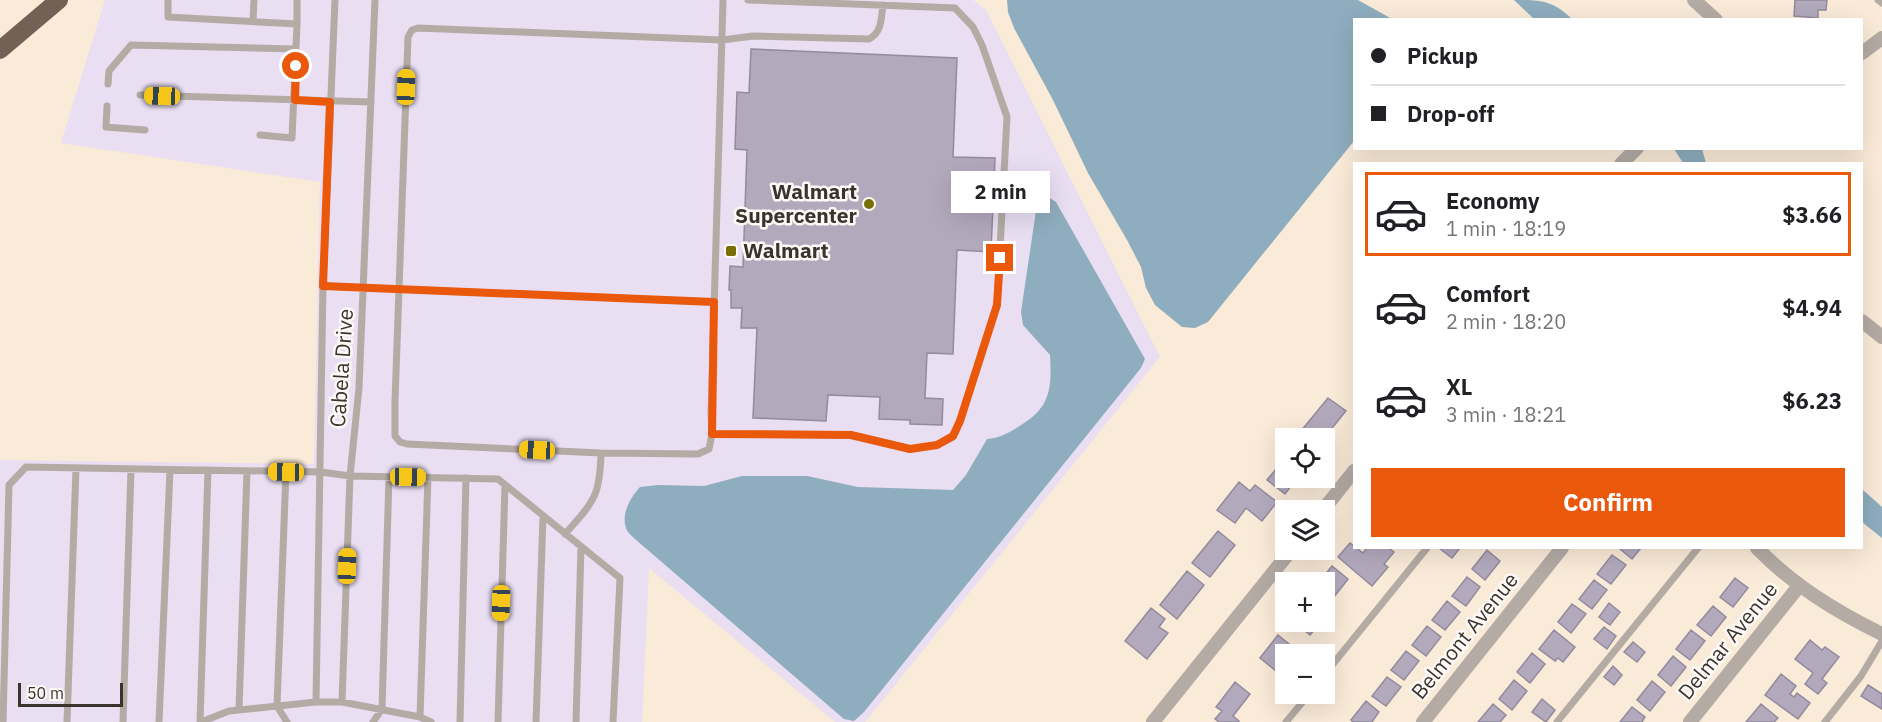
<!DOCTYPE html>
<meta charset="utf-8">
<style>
:root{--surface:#fff;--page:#f2f2f2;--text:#202124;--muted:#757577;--line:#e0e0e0;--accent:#ea580c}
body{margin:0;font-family:"IBM Plex Sans",sans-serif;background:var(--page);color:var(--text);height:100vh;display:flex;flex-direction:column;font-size:22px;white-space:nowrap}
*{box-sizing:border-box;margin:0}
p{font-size:20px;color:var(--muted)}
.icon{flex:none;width:33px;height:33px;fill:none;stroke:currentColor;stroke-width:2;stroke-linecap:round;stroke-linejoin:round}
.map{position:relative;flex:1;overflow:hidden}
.panel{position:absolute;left:1353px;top:162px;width:510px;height:387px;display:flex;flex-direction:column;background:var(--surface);border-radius:0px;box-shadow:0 6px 24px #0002}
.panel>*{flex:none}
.top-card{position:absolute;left:1353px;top:18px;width:510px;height:132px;border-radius:0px;box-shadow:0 6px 24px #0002;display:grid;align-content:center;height:132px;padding:0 18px;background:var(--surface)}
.controls{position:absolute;left:1275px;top:428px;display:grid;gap:12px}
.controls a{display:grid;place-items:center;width:60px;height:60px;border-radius:0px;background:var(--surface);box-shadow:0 6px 24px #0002;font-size:30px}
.scale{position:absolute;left:18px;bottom:15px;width:105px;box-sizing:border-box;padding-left:6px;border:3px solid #3a332c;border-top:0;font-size:16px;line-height:21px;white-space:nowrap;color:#3a332c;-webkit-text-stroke:4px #fdf9f6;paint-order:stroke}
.end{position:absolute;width:27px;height:27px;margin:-14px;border:8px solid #ea580c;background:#fff;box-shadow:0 0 0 3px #fff}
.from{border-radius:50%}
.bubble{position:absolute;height:42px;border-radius:0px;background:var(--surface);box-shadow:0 6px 24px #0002;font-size:20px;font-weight:800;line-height:42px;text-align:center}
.car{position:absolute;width:18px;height:36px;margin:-18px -9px;border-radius:8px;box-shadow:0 0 4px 2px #0007;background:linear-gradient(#f5c518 24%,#345 0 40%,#f5c518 0 76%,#345 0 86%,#f5c518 0)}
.top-card b{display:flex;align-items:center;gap:21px;height:57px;font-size:22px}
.top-card b+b{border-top:2px solid var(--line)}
.top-card i{width:15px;height:15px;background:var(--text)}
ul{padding:10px 0 0;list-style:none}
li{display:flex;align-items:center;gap:18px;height:84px;margin:0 12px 9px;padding:0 6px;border:3px solid transparent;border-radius:0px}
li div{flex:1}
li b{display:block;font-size:22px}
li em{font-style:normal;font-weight:800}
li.current{border-color:var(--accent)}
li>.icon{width:54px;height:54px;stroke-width:1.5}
.primary-button{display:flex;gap:12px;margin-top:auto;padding:12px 18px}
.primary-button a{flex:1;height:69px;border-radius:0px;background:var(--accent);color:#fff;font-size:24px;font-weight:800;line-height:69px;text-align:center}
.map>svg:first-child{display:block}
.commercial{fill:#e9def2}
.water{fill:#8eadbe}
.building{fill:#b2a9bd;stroke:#938a9d;stroke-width:1.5}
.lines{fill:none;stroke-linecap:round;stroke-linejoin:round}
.lane{stroke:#b4aba5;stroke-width:7}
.street{stroke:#b4aba5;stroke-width:14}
.highway{stroke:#736155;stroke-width:18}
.route{stroke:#ea580c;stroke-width:8}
.poi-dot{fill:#796d08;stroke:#fdf9f6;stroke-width:2}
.labels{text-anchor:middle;stroke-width:5;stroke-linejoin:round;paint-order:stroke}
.poi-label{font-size:21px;font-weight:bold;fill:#3a332c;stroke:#fdf9f6;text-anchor:end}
.street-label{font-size:21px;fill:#3a332c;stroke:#fdf9f6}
</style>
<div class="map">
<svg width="1882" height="722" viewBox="0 0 1882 722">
<rect width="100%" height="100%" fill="#faead8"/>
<path class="commercial" d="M105 0H973L986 10 1160 357 865 722H835L649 568 642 722H0V460L314 464 320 182 61 143Z"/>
<path class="water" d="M1007 0H1358L1392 19 1354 20V141L1208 322 1195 328 1182 327 1155 305 1146 288 1141 267 1127 240 1088 173 1053 100 1014 28 1008 12Z
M1514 0C1541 0 1552 0 1572 19H1534Z
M1674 149H1702L1706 163H1683Z
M1044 194 1056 202 1145 359 1141 368 864 712 854 721 844 719 635 539C632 536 627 532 626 528 621 513 631 497 640 487L658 485 704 486 742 476H807L858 487 953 490 966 475 987 439C999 438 1007 434 1018 427 1050 408 1052 391 1050 355L1023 325 1021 312 1037 204Z
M1862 489 1882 507V538L1862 522Z"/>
<path class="building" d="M1795 0H1827L1826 10H1818V18L1794 16Z
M751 49 957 58 953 157 995 158 991 252 957 250 953 354 927 353 925 398 943 399 942 425 910 424V420L879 419 880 397 828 395 826 421 753 418 757 328H741L742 308H731V290H729L730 266 743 267 747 150 735 149 737 92 749 93Z
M1328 398 1346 411 1324 438H1309L1301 431Z
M1286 457V477H1298L1285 494 1267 480Z
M1239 482 1250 491 1255 485 1277 502 1262 521 1246 508 1235 523 1217 510Z
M1218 531 1235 545 1210 577 1192 563Z
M1350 543 1363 553 1367 548H1389L1394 552 1384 564 1388 567 1372 586 1338 557Z
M1439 548H1460L1452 558Z
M1619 548H1641L1632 559Z
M1487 550 1500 561 1485 580 1472 569Z
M1612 555 1626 565 1611 584 1597 574Z
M1332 566 1348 579 1330 602 1324 597V582H1319Z
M1187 571 1204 585 1177 619 1160 605Z
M1467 577 1480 587 1466 606 1452 596Z
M1735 578 1748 588 1733 607 1720 597Z
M1594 580 1607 590 1592 609 1579 599Z
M1447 601 1460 612 1445 630 1432 620Z
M1609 603 1620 612 1610 625 1599 617Z
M1572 604 1586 614 1571 633 1558 622Z
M1713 606 1726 617 1711 636 1697 625Z
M1151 608 1165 619 1159 627 1168 633 1147 659 1125 641Z
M1295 621H1322L1310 635 1294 622Z
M1427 626 1441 637 1426 656 1412 645Z
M1604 627 1616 636 1607 649 1594 639Z
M1554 630 1575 647 1563 662 1558 658 1555 661 1539 649Z
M1691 630 1705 641 1690 660 1676 649Z
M1278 635 1294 648 1289 654H1286V659L1276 671 1260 658Z
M1810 640 1822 650 1825 647 1839 657 1822 679 1827 683 1818 694 1805 684 1813 673 1795 659Z
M1633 642 1645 652 1637 662 1624 652Z
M1406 651 1419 661 1404 680 1391 670Z
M1532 653 1545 664 1530 683 1517 672Z
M1673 656 1686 667 1671 686 1658 675Z
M1613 666 1622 675 1614 685 1604 677Z
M1781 674 1796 686 1790 694 1794 697 1797 693 1810 703 1798 719 1765 695Z
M1387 677 1401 687 1386 706 1372 696Z
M1514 680 1527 691 1512 710 1499 699Z
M1652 681 1665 692 1650 711 1637 700Z
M1235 682 1250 694 1233 716 1239 721 1238 722H1219L1215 719 1222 711 1216 707Z
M1868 685 1882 694V709L1861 696Z
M1542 699 1555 710 1546 722 1532 712Z
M1366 701 1379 712 1372 722H1353L1351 720Z
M1493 704 1506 715 1500 722H1478Z
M1761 704 1778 718 1774 722H1746Z
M1632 707 1645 717 1642 722H1620Z"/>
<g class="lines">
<path class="lane" d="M168 0V17L297 24V0
M723 0C719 138 715 276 711 414L712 434 709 449 698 454 601 453 407 444 400 442 395 436V401L408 37 412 30 418 28 722 40 753 36 869 39C882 32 881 19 883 5
M1878 0 1882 3
M253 21 254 0
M108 84 109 71 131 45 296 49
M140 95 371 102
M107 106 106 127 145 130
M260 135 292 138 297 24
M323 286 714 302
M712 434 851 435 910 449 937 445 953 437 960 421 997 305 1007 117 982 45 973 27 955 8 748 0
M286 472 277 706 287 722
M565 534C594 501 600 497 601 453
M1324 675 1427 548
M316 702 323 286 335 0
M342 702 350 476 359 388 375 0
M239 710 247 471
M420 717 428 477
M3 722 9 485 26 467 321 472 350 476 498 479 620 578 613 722
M67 722 76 468
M123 722 131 469
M159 722 170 470
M200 722 208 470
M201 722 229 711 316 702H342L420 717 431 722
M373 722 382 709 389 477
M460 722 466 478
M498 722 505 485
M536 722 543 516
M576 722 581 547
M1286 722 1310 693
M1557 722 1698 548
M1825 722 1861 676 1882 641"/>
<path class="street" d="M1694 0 1716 20
M1862 53 1882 38
M1621 164 1637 148
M1862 321 1882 337
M1323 510 1354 471
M1757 548C1793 585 1835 611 1882 634
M1153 722 1292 549
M1423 722 1562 548
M1690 722 1799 586"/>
<path class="highway" d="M0 50 59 0"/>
</g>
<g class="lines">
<path class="route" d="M296 66 295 100 330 102 323 286 714 302 712 434 851 435 910 449 937 445 953 436 960 421 997 305 1000 258"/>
</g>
<g class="poi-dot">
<circle cx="869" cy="204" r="6"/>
<rect x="725" y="245" width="12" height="12" rx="3"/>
</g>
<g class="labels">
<g class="poi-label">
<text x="857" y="199">Walmart<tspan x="857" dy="24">Supercenter</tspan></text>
<text x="743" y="258" text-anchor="start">Walmart</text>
</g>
<g class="street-label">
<text transform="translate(342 368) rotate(-86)" y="7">Cabela Drive</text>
<text transform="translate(1465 636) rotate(-51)" y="7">Belmont Avenue</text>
<text transform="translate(1728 641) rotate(-51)" y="7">Delmar Avenue</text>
</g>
</g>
</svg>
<div class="controls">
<a><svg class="icon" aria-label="locate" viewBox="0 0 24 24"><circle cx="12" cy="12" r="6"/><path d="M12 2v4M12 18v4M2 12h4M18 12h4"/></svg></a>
<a><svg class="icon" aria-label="layers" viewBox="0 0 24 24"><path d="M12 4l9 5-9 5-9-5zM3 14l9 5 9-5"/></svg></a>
<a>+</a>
<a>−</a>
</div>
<div class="scale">50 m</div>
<i class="end from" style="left:296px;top:66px"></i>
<i class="end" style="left:1000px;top:258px"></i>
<div class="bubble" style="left:951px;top:171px;width:99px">2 min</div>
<i class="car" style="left:406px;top:87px;rotate:2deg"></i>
<i class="car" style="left:162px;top:96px;rotate:272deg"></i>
<i class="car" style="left:537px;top:450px;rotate:273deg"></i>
<i class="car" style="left:286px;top:472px;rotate:271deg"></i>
<i class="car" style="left:408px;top:477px;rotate:91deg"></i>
<i class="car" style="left:347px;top:566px;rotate:2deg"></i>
<i class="car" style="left:501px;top:603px;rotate:182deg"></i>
<div class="top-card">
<b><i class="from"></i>Pickup</b>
<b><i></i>Drop-off</b>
</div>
<section class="panel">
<ul>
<li class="current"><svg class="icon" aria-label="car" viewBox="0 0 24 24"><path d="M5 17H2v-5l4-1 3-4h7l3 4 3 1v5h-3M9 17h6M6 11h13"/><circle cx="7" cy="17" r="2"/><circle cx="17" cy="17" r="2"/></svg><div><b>Economy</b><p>1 min · 18:19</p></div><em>$3.66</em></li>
<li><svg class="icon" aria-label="car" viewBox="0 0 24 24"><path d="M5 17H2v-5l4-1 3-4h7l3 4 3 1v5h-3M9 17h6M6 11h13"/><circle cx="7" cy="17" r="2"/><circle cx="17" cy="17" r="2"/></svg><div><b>Comfort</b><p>2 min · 18:20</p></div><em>$4.94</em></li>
<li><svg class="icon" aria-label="car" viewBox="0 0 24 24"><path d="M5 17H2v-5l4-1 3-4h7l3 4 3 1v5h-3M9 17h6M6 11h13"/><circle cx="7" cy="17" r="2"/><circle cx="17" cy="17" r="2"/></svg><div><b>XL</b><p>3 min · 18:21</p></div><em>$6.23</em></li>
</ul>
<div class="primary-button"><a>Confirm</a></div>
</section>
</div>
